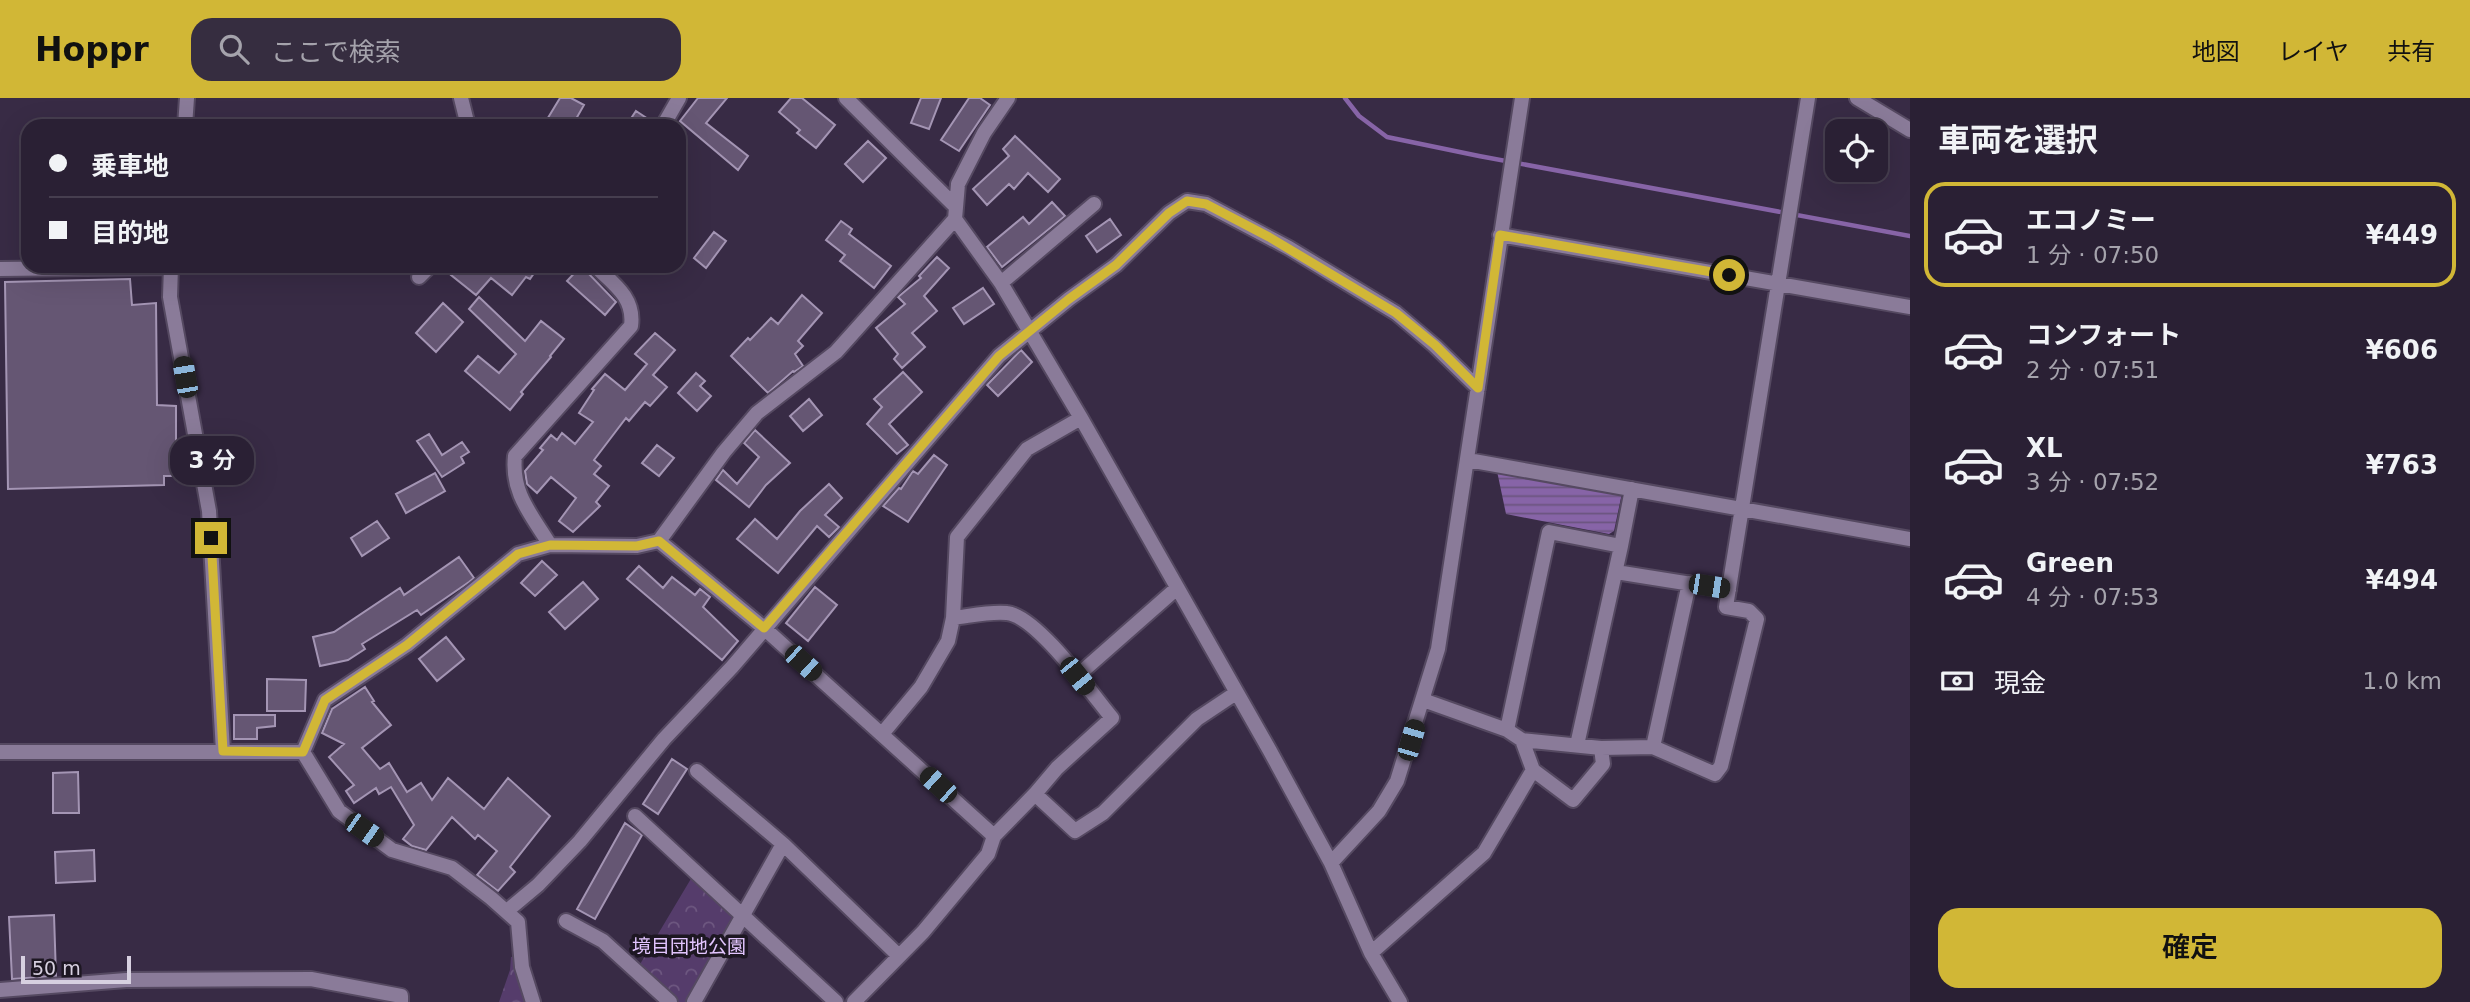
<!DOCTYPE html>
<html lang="ja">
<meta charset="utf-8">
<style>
:root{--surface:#2a2034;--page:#362d40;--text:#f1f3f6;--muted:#a5a3ac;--line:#463e4f;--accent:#d1b736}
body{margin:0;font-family:"DejaVu Sans","Noto Sans JP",sans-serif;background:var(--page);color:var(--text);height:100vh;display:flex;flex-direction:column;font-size:26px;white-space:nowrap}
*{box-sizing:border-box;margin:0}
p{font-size:23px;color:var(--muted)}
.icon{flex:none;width:38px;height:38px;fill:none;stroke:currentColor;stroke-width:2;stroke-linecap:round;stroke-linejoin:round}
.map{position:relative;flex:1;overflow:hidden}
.panel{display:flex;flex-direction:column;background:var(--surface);width:560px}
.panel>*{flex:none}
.guide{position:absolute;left:21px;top:21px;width:665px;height:154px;border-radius:21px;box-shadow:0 7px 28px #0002,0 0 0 2px var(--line);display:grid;align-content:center;height:154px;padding:0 28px;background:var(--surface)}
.tools{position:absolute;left:1825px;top:21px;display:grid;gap:14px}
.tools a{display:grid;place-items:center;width:63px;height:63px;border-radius:14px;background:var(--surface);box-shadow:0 7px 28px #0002,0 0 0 2px var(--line);font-size:35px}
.scale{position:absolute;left:21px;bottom:18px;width:110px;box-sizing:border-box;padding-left:7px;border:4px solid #d7d0e0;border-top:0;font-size:19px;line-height:24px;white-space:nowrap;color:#d7d0e0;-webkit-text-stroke:5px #1d1722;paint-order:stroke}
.end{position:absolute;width:32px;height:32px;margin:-16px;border:9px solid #d1b736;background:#111;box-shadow:0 0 0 4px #111}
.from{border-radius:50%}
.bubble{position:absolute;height:49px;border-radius:21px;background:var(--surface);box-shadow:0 7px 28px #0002,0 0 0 2px var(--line);font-size:23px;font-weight:600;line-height:49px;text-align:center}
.car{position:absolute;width:21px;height:42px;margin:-21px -10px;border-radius:9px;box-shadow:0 0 5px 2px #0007;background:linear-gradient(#222 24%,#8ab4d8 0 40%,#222 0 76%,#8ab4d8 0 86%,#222 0)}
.guide b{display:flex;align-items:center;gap:24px;height:66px;font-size:26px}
.guide b+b{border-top:2px solid var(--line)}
.guide i{width:18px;height:18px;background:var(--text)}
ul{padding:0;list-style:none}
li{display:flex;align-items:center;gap:21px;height:105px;margin:0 14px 10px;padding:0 14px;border:4px solid transparent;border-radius:21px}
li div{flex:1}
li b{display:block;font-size:26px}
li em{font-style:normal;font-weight:600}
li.active{border-color:var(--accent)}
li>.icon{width:63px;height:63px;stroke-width:1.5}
h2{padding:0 28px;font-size:32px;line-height:84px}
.pay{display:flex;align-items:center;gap:18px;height:77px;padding:0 28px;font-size:26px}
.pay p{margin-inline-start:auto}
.cta{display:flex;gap:14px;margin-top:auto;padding:14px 28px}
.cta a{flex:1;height:80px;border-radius:21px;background:var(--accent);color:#111;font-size:28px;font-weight:600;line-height:80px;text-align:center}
header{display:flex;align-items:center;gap:42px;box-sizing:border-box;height:98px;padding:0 35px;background:var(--accent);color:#111}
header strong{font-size:33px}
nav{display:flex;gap:38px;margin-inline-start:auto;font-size:24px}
.search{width:490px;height:63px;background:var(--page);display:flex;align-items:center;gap:18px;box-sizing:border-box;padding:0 24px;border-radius:21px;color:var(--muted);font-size:26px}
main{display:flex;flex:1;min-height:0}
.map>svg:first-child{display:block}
.forest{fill:url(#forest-crowns)}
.water{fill:url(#water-rules)}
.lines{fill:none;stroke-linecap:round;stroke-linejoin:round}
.stream{stroke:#8764a7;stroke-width:4.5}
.building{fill:#655673;stroke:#a495b4;stroke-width:2}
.minor-casing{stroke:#554961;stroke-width:18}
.tertiary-casing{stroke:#554961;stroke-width:18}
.minor{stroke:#8a7b99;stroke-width:14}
.tertiary{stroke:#8a7b99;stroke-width:14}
.route{stroke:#d1b736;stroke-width:9}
.labels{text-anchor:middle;stroke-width:7;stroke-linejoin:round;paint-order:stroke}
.park-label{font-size:19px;fill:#e2c5fe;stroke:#1d1722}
</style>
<header>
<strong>Hoppr</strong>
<div class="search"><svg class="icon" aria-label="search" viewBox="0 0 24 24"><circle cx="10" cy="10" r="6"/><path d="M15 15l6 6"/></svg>ここで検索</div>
<nav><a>地図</a><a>レイヤ</a><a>共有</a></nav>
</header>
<main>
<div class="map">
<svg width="1910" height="904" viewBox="0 0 1910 904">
<defs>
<pattern id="forest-crowns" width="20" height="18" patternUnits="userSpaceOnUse" patternTransform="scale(1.75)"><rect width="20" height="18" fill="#553c6b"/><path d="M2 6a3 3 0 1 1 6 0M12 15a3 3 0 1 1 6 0" fill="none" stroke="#6d5780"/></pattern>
<pattern id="water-rules" width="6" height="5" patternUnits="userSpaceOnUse" patternTransform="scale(1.75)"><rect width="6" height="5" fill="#8764a7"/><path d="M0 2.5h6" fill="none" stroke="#6b557f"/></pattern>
</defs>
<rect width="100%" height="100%" fill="#382b45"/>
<path class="forest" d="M695 774 744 819 694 904H670L636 873Z
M521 858 533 904H499L510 872 511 859Z"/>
<path class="water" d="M1497 373 1622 395 1614 433 1609 436 1506 416Z"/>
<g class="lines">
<path class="stream" d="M1345 0 1359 18 1387 39 1479 58 1910 138"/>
</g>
<path class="building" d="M560 0H571L584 7 572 28H543Z
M698 0H727L706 25 748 58 738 72 680 23Z
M791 0H802L835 27 816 50 797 35 800 32 779 14Z
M921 0H941L929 31 911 25Z
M969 0H980L990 7 959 53 941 42Z
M636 13 654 25 653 28H626Z
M1015 38 1060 81 1048 94 1028 75 1014 91 1009 86 987 107 973 91 1009 58 1003 51Z
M868 43 886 60 863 84 845 66Z
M1052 104 1065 118 1002 169 987 149 1023 119 1029 126Z
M1110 121 1121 137 1097 154 1086 138Z
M841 123 852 131 849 136 891 168 874 190 840 163 845 157 826 142Z
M714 134 726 143 706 170 694 160Z
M937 159 949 170 924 198 937 213 912 235 925 249 902 270 894 261 898 256 876 230 905 206 898 199 921 180 919 178Z
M458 168H463L472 175 475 168H539L530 181 526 179 512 197 491 180 476 197 451 177Z
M581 168H586L588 175 616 204 605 217 567 183Z
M130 181 132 207 156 205 157 307 176 308V378H164V387L8 391 5 184Z
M983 190 994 206 964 226 953 210Z
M802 197 822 215 798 243 803 248 795 256 803 268 794 274 793 273 768 295 731 258 748 240 750 242 771 220 778 226Z
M479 199 525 243 541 223 564 241 550 258 551 259 521 294 523 296 510 312 465 273 478 258 499 275 516 256 469 211Z
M443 205 463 224 436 254 416 235Z
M655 235 675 252 653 277 667 289 650 308 645 304 629 323 626 320 594 362 601 368 594 376 609 388 596 404 600 408 573 434 559 423 576 400 551 379 537 395 527 386 525 373 543 352 540 350 551 337 557 342 562 335 575 346 593 324 579 315 594 292 592 291 605 276 625 292 647 266 635 256Z
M1021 252 1032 264 998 298 987 287Z
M903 274 922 294 889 326 908 347 897 356 867 326 882 309 874 301Z
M696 275 705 283 700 288 711 298 697 313 678 295Z
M809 301 822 317 803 333 790 318Z
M755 332 790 365 766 387 749 409 716 382 723 372 737 386 759 359 744 345Z
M429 336 442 357 462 344 469 354 461 359 464 365 442 379 417 343Z
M657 347 674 360 659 378 642 365Z
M934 357 947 367 908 424 883 408 899 390 901 391 913 373 918 376Z
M435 375 445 393 406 415 396 396Z
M829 386 842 400 825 417 839 429 829 439 817 428 778 475 737 441 755 421 777 441 800 413Z
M377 423 389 440 362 458 351 440Z
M459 459 474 480 469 484 421 517 417 512 362 546 365 551 348 562 320 568 313 539 334 534 400 490 404 497Z
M542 463 557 477 535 498 521 485Z
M639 468 663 490 672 479 695 497 700 491 710 499 703 509 738 543 722 562 627 481Z
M583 484 598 501 565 531 549 514Z
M815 489 837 507 808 543 786 525Z
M446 539 464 561 437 583 419 561Z
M267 581 306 582 305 613H267Z
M365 589 374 603 372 604 391 627 362 650 380 671 389 665 407 694 421 685 432 702 448 680 484 711 508 680 550 718 510 769 515 774 498 793 477 777 497 753 478 737 475 741 452 719 426 752 412 748 403 741 414 727 391 689 379 696 376 690 354 705 346 693 354 687 329 659 344 646 322 635 332 611Z
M234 617H275V628L257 630V641H234Z
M672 661 687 671 658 716 643 706Z
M78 674 79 715H53V675Z
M625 725 642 737 595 821 577 811Z
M94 752 95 783 56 785 55 754Z
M54 817 56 878 12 881 9 819Z"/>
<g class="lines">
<defs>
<path id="minor" d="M461 0 468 28
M846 0 956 109
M1857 0 1910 32
M185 28 187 0
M663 28 679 0
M955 121 1001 185 1081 320 1270 653 1331 765 1371 855 1400 904
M1500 137 1910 209
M171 168 170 199 209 413 223 653
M0 171 171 169
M419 179 430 168
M1001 185 1094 106
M1468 362 1910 441
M659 443 764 530 994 738
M550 447C531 416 511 395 515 358L631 228C635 200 614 186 595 168
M1621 448 1632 391
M1616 474 1729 492
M953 520C970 518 991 513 1007 515 1037 518 1092 596 1112 620L1057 670 1035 696
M1077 578 1177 490
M1423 602 1507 632 1522 642 1601 650 1653 649 1715 676 1721 668 1757 521 1749 513 1726 509 1808 0
M1507 632 1549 434 1621 448 1577 647
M882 636 921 589 948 543 953 520 957 439 1027 351 1081 320
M1522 642 1533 672 1573 702 1603 666 1601 650
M1653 649 1689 485
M635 718 836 904
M783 746 899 858
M1331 765 1379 713 1397 683 1438 551 1522 0
M507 813 538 787 580 743 664 641 732 569 999 258 1069 201 1116 167 1169 115 1187 103 1206 106 1289 150 1396 215 1435 248 1478 290
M566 823 603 843 670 904
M1371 855 1484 755 1533 672
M0 892 126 882 311 881 401 898V904
M533 904 522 869 518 824 491 800 452 770 392 752 339 713 303 654 325 602 407 547 518 456 550 447 637 448 659 443 724 354 757 315 836 254 955 121 958 86 984 35 1008 0
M694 904 783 746 697 673
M854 904 923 834 988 756 994 738 1035 696 1075 733 1103 715 1197 621 1236 595"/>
<path id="tertiary" d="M0 654H303"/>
</defs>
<use href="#minor" class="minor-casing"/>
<use href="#tertiary" class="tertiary-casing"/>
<use href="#minor" class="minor"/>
<use href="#tertiary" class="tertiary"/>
</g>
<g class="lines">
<path class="route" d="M211 440 223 653 303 654 325 602 407 547 518 456 550 447 637 448 659 443 764 530 999 258 1069 201 1116 167 1169 115 1187 103 1206 106 1269 139 1396 215 1435 247 1478 290 1500 137 1729 177"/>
</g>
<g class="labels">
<g class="park-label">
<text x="689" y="855">境目団地公園</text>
</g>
</g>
</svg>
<div class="tools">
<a><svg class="icon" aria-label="locate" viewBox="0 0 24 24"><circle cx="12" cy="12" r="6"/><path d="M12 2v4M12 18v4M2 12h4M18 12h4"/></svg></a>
</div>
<div class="scale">50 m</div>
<i class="end from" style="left:1729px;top:177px"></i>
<i class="end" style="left:211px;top:440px"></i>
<div class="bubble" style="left:170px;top:338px;width:84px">3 分</div>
<i class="car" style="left:185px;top:279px;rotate:350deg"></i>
<i class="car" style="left:1709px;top:488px;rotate:99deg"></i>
<i class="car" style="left:803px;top:565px;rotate:132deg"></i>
<i class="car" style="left:1077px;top:578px;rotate:141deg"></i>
<i class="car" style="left:1411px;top:642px;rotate:16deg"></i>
<i class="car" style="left:938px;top:687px;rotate:312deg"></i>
<i class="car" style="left:364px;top:732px;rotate:125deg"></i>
<div class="guide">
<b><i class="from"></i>乗車地</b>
<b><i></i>目的地</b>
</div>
</div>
<section class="panel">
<h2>車両を選択</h2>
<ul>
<li class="active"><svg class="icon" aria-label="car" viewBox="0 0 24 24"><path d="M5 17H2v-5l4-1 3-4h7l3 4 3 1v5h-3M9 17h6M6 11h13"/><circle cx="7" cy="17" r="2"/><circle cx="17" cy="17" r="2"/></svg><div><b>エコノミー</b><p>1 分 · 07:50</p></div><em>¥449</em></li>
<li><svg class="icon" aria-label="car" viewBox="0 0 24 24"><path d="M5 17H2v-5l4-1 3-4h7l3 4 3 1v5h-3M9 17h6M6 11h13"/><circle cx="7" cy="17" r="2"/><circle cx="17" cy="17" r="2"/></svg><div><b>コンフォート</b><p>2 分 · 07:51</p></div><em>¥606</em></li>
<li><svg class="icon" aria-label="car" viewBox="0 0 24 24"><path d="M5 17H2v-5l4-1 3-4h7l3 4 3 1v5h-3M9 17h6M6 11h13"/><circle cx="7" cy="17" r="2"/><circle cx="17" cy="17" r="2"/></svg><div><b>XL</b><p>3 分 · 07:52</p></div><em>¥763</em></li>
<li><svg class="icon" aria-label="car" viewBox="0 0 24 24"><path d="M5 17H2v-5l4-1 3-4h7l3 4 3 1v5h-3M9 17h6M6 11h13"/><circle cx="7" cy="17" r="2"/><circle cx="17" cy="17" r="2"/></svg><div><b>Green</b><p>4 分 · 07:53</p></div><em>¥494</em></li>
</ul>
<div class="pay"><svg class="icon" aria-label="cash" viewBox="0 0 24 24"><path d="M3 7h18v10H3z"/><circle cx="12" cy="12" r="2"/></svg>現金<p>1.0 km</p></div>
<div class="cta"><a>確定</a></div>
</section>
</main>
